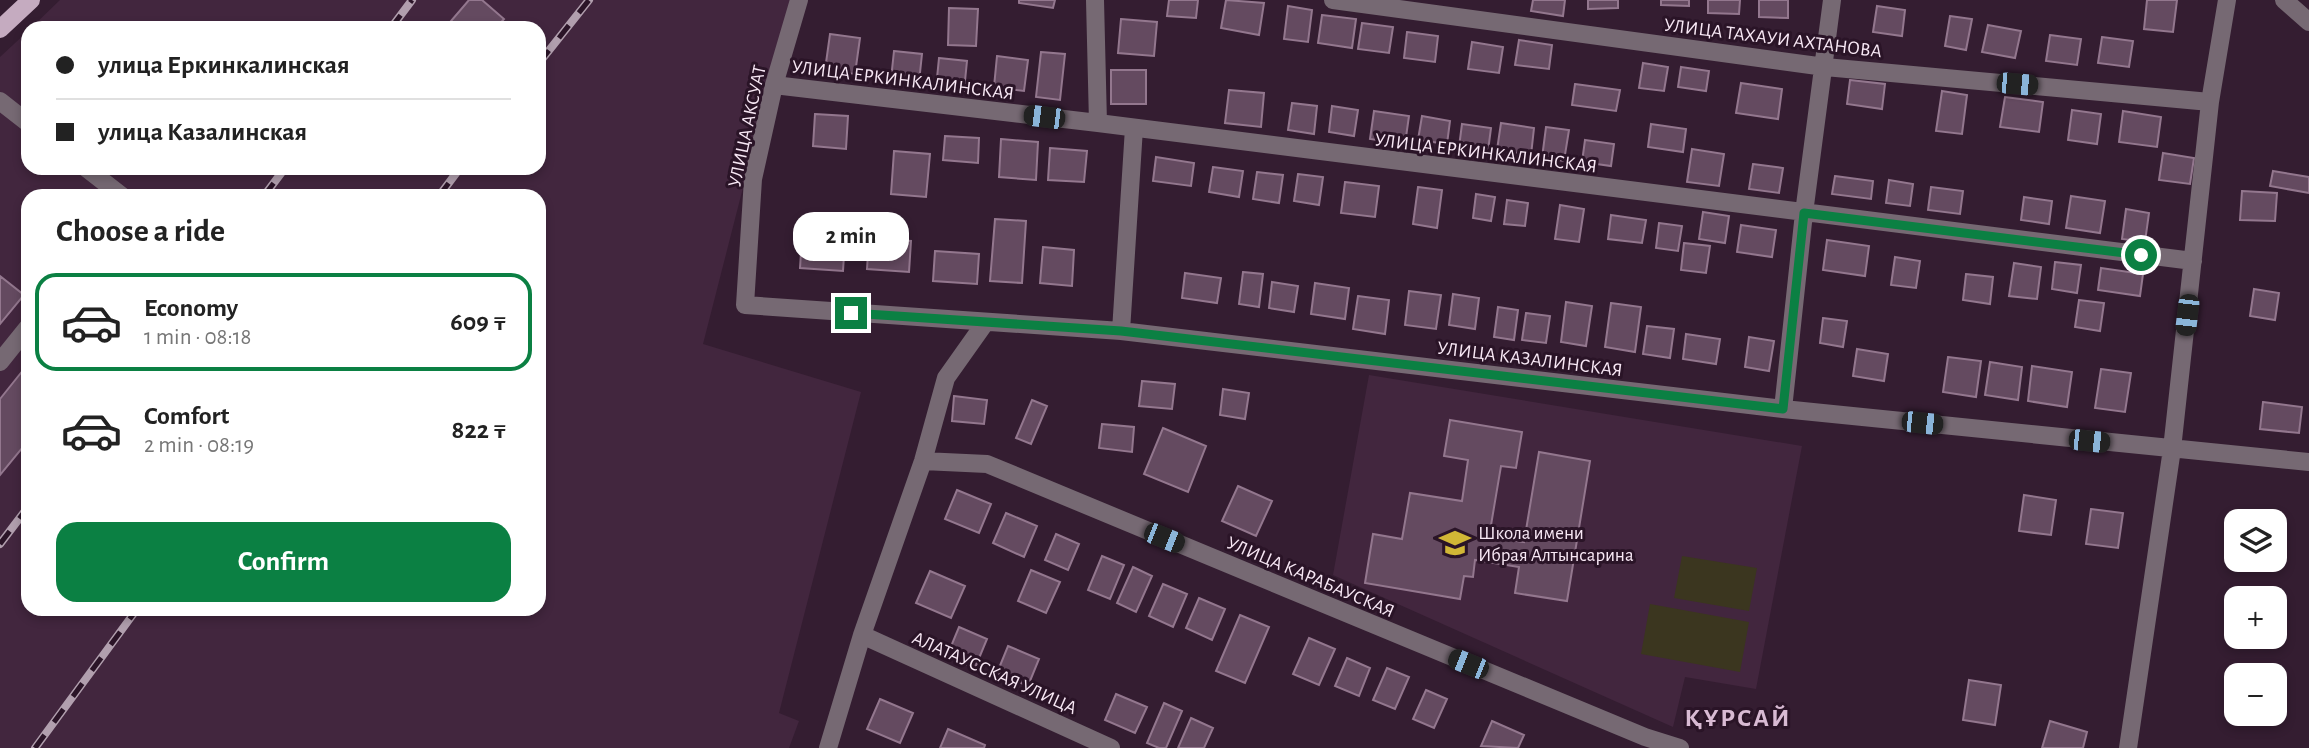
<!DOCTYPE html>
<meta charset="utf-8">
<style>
:root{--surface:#fff;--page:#f6f6f6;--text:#222;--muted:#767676;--line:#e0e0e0;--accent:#0b8043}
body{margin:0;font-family:"Alegreya Sans",sans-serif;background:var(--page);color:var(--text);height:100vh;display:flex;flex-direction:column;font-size:26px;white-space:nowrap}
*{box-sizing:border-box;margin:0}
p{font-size:23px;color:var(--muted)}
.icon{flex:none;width:38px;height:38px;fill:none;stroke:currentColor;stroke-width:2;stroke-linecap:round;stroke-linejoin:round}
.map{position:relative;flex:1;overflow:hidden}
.sheet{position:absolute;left:21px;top:189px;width:525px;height:427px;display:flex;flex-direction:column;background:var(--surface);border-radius:21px;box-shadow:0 4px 10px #0003}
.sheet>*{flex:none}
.guide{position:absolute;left:21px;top:21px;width:525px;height:154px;border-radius:21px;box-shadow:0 4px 10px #0003;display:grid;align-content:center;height:154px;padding:0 35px;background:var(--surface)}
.fabs{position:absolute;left:2224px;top:509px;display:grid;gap:14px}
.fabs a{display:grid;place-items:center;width:63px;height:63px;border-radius:14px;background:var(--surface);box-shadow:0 4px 10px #0003;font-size:35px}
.end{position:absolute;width:32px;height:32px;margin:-16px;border:9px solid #0b8043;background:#fff;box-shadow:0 0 0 4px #fff}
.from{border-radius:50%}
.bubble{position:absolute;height:49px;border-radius:21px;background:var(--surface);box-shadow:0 4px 10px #0003;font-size:23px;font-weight:600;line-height:49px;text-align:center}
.car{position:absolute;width:21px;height:42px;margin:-21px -10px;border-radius:9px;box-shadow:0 0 5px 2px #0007;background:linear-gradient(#222 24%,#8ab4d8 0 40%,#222 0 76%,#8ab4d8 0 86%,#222 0)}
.guide b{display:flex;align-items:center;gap:24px;height:66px;font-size:26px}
.guide b+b{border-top:2px solid var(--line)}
.guide i{width:18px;height:18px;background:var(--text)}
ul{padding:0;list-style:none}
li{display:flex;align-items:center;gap:21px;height:98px;margin:0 14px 10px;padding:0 21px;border:4px solid transparent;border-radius:21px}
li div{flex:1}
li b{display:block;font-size:26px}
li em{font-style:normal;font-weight:600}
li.active{border-color:var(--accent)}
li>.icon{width:63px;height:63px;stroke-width:1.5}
h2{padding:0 35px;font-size:32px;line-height:84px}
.action{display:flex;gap:14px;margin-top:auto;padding:14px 35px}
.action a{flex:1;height:80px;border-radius:21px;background:var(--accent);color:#fff;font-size:28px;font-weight:600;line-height:80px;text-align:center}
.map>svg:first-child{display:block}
.built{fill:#42263e;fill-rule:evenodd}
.green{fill:#3b361f}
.building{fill:#644a60;stroke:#93778e;stroke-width:2}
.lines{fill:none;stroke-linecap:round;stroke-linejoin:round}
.minor{stroke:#766973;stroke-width:18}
.major{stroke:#c5abc0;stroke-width:18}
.rail-casing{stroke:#b19fae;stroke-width:8}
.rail{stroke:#2a1427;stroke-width:5;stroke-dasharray:16;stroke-linecap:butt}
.route{stroke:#0b8043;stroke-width:9}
.labels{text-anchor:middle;stroke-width:6;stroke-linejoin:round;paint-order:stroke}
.street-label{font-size:19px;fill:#f8e8f5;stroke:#2a1427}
.poi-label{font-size:19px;fill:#f8e8f5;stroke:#2a1427;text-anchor:start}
.district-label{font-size:26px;font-weight:bold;letter-spacing:2px;fill:#d8bad3;stroke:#2a1427}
</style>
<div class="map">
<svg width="2309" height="748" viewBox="0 0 2309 748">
<rect width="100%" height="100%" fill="#341d31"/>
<path class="built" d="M60 0H791L703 344 861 392 779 713 799 721 789 748H0V57L28 31V168H539V28H31ZM28 196H539V609H28Z
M1369 375 1802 446 1756 689 1685 677 1673 727 1333 575Z"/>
<path class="green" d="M1682 556 1757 568 1749 611 1674 598Z
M1650 604 1749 622 1740 672 1641 654Z"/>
<path class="building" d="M469 0H482L504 19 496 28H445Z
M1019 0H1055L1053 8 1019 3Z
M1169 0H1198L1196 18 1167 16Z
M1226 0 1264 3 1259 35 1221 28Z
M1533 0H1565L1563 16 1531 11Z
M1588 0H1618V8L1588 9Z
M1661 0H1689V6L1661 5Z
M1708 0H1740L1739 14 1708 13Z
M1759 0H1788V18L1759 17Z
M2147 0H2177L2173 32 2144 29Z
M1288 6 1312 10 1308 42 1284 39Z
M1877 6 1905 10 1902 36 1873 32Z
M949 8 978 9 976 46 948 45Z
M1322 15 1356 19 1352 48 1318 43Z
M1950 16 1972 19 1966 50 1945 46Z
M1121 19 1157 22 1154 56 1118 53Z
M1362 23 1393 27 1389 53 1358 49Z
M1988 25 2021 31 2015 58 1982 52Z
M1407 32 1438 36 1435 62 1404 58Z
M830 34 860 38 855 74 825 70Z
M2050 35 2081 39 2077 65 2046 61Z
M2102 37 2133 41 2129 67 2098 63Z
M1519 40 1552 45 1549 69 1515 65Z
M1472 42 1503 47 1499 73 1468 69Z
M894 51 922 54 919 82 891 79Z
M1041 52 1065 54 1060 100 1036 97Z
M997 56 1028 60 1024 91 994 87Z
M939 58 967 61 964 91 936 88Z
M1643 63 1668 67 1664 91 1639 88Z
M1681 67 1709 71 1706 91 1678 87Z
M1111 70H1146V104H1111Z
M1850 80 1885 84 1882 109 1847 104Z
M1741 83 1782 89 1778 119 1736 113Z
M1575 84 1620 90 1616 111 1572 105Z
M1229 90 1264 93 1261 127 1225 123Z
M1942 91 1967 95 1962 134 1936 131Z
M2005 97 2043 102 2039 132 2000 127Z
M1292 103 1317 106 1314 134 1288 130Z
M1332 106 1358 110 1354 136 1329 132Z
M2072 110 2101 114 2097 144 2068 140Z
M1374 111 1409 116 1405 144 1370 139Z
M2123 111 2161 117 2157 147 2119 142Z
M815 114 848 116 846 149 813 146Z
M1422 116 1450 121 1447 144 1418 140Z
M1501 123 1534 128 1531 155 1497 150Z
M1462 124 1491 128 1488 151 1459 147Z
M1651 124 1686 129 1683 152 1648 147Z
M1546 127 1569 130 1564 161 1542 158Z
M945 136 979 138 978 163 943 160Z
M1001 139 1038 142 1036 180 999 177Z
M1585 140 1614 144 1611 166 1582 162Z
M1050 148 1087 151 1084 182 1048 180Z
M1692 149 1724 154 1719 186 1687 182Z
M894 151 930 154 926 197 891 194Z
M2163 153 2194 158 2190 184 2159 180Z
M1156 157 1194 163 1191 186 1153 181Z
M1753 164 1783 168 1779 193 1749 189Z
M1213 167 1243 171 1239 197 1209 192Z
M2273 171 2309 177V193L2270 186Z
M1257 172 1283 175 1279 203 1253 199Z
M1298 174 1323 177 1319 205 1294 201Z
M1835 176 1873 181 1871 199 1832 194Z
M1889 180 1913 184 1910 206 1886 203Z
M1345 182 1379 186 1375 217 1341 213Z
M1418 187 1442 190 1437 228 1413 224Z
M1931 187 1963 191 1960 214 1928 210Z
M2242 191 2277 193 2275 221 2240 220Z
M1476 194 1495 197 1491 221 1473 218Z
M2071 196 2105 201 2100 233 2066 228Z
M2024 197 2052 201 2049 224 2021 220Z
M1507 200 1528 203 1525 226 1504 224Z
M1560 205 1584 209 1579 242 1555 239Z
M2126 209 2149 213 2145 242 2122 239Z
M1703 212 1729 216 1725 243 1699 239Z
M1611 215 1646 220 1642 243 1608 239Z
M995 219 1026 221 1022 283 990 281Z
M1659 223 1682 226 1678 251 1656 248Z
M1741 225 1776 230 1772 257 1737 252Z
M802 237 845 240 843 271 800 268Z
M869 238 911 241 909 272 867 269Z
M1827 240 1869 246 1865 276 1823 270Z
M1684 243 1710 246 1706 273 1681 270Z
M1043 247 1074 250 1072 286 1040 283Z
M935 251 979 254 977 284 933 281Z
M1895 257 1920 261 1916 288 1891 285Z
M2055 262 2081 265 2077 293 2052 289Z
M2014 263 2041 267 2037 299 2009 296Z
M2101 268 2143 274 2140 296 2098 290Z
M1243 272 1263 274 1259 307 1239 304Z
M1185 273 1221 278 1217 303 1182 298Z
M1966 274 1993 277 1990 304 1963 300Z
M0 276 24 295 0 324Z
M1272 282 1298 286 1294 312 1269 308Z
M1315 283 1349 288 1345 319 1311 314Z
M2254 289 2279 293 2275 320 2250 316Z
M1409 291 1441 295 1436 329 1405 325Z
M1453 294 1479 298 1475 329 1449 325Z
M1358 296 1389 300 1385 334 1353 329Z
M2079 300 2104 303 2100 331 2075 327Z
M1566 302 1592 306 1586 346 1561 342Z
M1611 303 1641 307 1635 352 1605 347Z
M1498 307 1518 310 1514 340 1494 337Z
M1526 313 1550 316 1546 343 1522 340Z
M1823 318 1847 321 1843 347 1820 343Z
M1647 326 1674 329 1670 358 1643 354Z
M1686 334 1720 339 1716 364 1683 359Z
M1749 337 1774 341 1769 371 1745 367Z
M1857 349 1888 354 1884 381 1853 376Z
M1948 357 1981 361 1976 397 1943 392Z
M1990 362 2022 367 2018 400 1985 395Z
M28 364V441L0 475V399Z
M2032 366 2072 372 2067 407 2028 401Z
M2101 369 2131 373 2125 412 2095 408Z
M1142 381 1175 384 1172 409 1139 406Z
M1223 389 1249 393 1245 419 1220 415Z
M954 396 987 400 984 424 952 421Z
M1032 400 1047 406 1031 444 1016 438Z
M2263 402 2302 407 2299 433 2260 429Z
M1450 420 1522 432 1516 468 1501 466 1489 537 1524 542 1539 452 1590 461 1567 601 1515 593 1519 567 1475 560 1473 577 1464 576 1460 599 1365 583 1373 534 1402 539 1410 493 1462 501 1468 460 1444 456Z
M1102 424 1134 427 1132 452 1099 448Z
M1163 428 1206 446 1188 492 1144 474Z
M1238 486 1272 501 1256 536 1222 521Z
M957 490 991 504 979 533 945 519Z
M2024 495 2056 500 2051 535 2019 531Z
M2091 509 2123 513 2118 548 2086 544Z
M1006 513 1037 526 1024 557 993 543Z
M1056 534 1079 544 1068 570 1045 560Z
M1102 556 1124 565 1110 599 1088 590Z
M1133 567 1152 576 1136 612 1117 603Z
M1031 570 1060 582 1046 613 1018 601Z
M930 571 965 586 951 618 916 603Z
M1163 584 1187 594 1173 627 1149 616Z
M1199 598 1225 609 1212 640 1186 628Z
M1240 615 1269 627 1245 683 1216 671Z
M959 627 987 639 975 668 947 656Z
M1309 638 1335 649 1319 685 1293 674Z
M1008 646 1039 659 1028 686 997 673Z
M1347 658 1370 668 1359 696 1335 686Z
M1387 668 1409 677 1395 709 1373 700Z
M1969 680 2001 685 1995 725 1963 720Z
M1426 690 1447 699 1434 728 1413 719Z
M1116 694 1147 707 1135 733 1105 720Z
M880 699 913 713 900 743 867 729Z
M1164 703 1182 711 1166 748H1159L1147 743Z
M1191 718 1213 728 1204 748H1178Z
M1492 721 1524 735 1518 748 1481 746Z
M2050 721 2087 732 2083 748H2042Z
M948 729 985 745 984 748H940Z"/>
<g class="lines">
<path class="minor" d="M799 0 774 85 753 179 745 305 1121 331 1783 409 2309 462
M1095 0 1098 123
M1333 0 1825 67 2210 102
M2284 0 2309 22
M774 85 1098 123 2193 261
M0 101 28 123
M86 168 122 196
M1121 331 1134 128
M0 362 28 327
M1783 409 1804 213 1832 0
M923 461 987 464 1645 737 1680 748
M862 635 1111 748
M828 748 862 635 923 461 946 378 985 323
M2128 748 2172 449 2210 102 2227 0"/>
<path class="major" d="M0 29 31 0"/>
<defs>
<path id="rail" d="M391 28 412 0
M539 63 589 0
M264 196 285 168
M439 196 460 168
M0 544 28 507
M35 748 137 609"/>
</defs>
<use href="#rail" class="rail-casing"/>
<use href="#rail" class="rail"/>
</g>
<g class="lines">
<path class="route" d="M851 313 1121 331 1783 409 1804 213 2141 255"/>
</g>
<defs>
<symbol id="school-bare" viewBox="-9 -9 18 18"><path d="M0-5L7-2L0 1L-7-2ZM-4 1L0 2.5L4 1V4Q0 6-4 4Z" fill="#d1b736" stroke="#2a1427" stroke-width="2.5" paint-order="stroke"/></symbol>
</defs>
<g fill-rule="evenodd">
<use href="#school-bare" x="1433" y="521" width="44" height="44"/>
</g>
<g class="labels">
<g class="street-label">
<text transform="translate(1773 37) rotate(7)" y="7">УЛИЦА ТАХАУИ АХТАНОВА</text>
<text transform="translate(903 79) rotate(7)" y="7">УЛИЦА ЕРКИНКАЛИНСКАЯ</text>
<text transform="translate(746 126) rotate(-78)" y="7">УЛИЦА АКСУАТ</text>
<text transform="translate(1486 152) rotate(7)" y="7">УЛИЦА ЕРКИНКАЛИНСКАЯ</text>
<text transform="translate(1530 358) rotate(7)" y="7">УЛИЦА КАЗАЛИНСКАЯ</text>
<text transform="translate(1311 576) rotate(23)" y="7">УЛИЦА КАРАБАУСКАЯ</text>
<text transform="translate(995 672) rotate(24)" y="7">АЛАТАУССКАЯ УЛИЦА</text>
</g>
<g class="poi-label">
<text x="1478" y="539">Школа имени<tspan x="1478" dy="22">Ибрая Алтынсарина</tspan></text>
</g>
<g class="district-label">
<text x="1738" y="726">ҚҰРСАЙ</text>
</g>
</g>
</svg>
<div class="fabs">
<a><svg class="icon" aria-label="layers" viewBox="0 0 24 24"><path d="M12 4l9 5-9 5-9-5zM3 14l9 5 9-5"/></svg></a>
<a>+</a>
<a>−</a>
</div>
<i class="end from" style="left:2141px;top:255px"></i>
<i class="end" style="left:851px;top:313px"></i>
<div class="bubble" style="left:793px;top:212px;width:116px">2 min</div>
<i class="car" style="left:2017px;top:84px;rotate:95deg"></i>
<i class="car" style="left:1044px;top:117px;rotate:277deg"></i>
<i class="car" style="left:2187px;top:315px;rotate:187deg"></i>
<i class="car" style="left:1922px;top:423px;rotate:96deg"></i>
<i class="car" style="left:2089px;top:441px;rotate:96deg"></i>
<i class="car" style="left:1164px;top:538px;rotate:112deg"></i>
<i class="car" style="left:1468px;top:664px;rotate:292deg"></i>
<div class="guide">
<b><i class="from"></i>улица Еркинкалинская</b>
<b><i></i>улица Казалинская</b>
</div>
<section class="sheet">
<h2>Choose a ride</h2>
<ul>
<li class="active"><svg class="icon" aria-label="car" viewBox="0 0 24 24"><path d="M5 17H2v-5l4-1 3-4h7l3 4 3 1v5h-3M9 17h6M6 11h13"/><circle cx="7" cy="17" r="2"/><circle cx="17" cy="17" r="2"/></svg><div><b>Economy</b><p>1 min · 08:18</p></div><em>609 ₸</em></li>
<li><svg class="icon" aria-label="car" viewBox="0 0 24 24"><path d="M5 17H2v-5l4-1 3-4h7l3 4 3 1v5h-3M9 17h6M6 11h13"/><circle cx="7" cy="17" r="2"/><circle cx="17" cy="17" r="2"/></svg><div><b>Comfort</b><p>2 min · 08:19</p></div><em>822 ₸</em></li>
</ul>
<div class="action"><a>Confirm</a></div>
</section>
</div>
